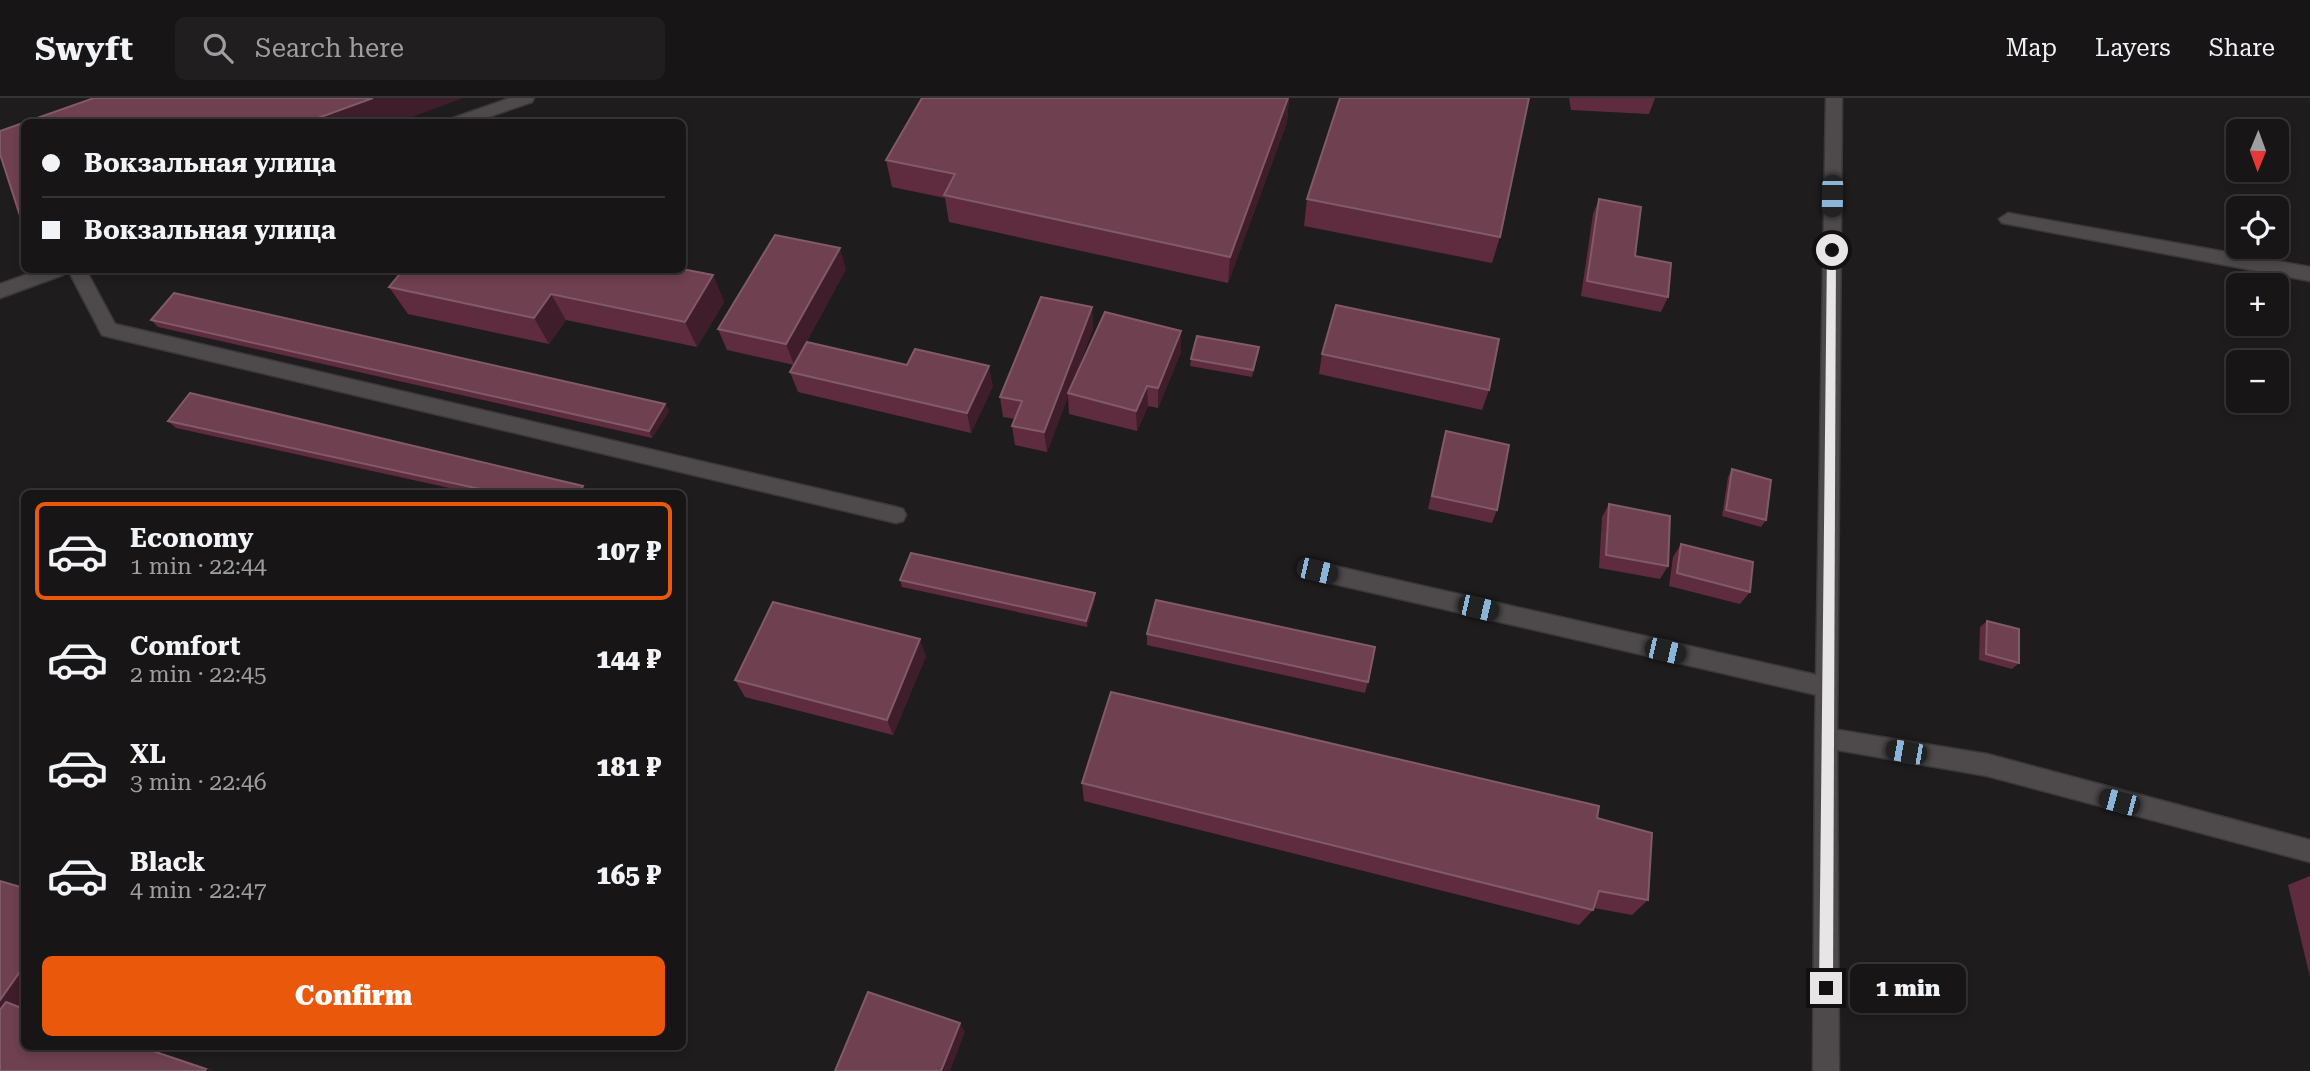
<!DOCTYPE html>
<meta charset="utf-8">
<style>
:root{--surface:#171516;--page:#201e1f;--text:#f1f3f6;--muted:#9e9fa1;--line:#363435;--accent:#ea580c}
body{margin:0;font-family:"Roboto Serif",serif;background:var(--page);color:var(--text);height:100vh;display:flex;flex-direction:column;font-size:26px;white-space:nowrap}
*{box-sizing:border-box;margin:0}
p{font-size:23px;color:var(--muted)}
.icon{flex:none;width:38px;height:38px;fill:none;stroke:currentColor;stroke-width:2;stroke-linecap:round;stroke-linejoin:round}
.map{position:relative;flex:1;overflow:hidden}
.details{position:absolute;left:21px;top:392px;width:665px;height:560px;display:flex;flex-direction:column;background:var(--surface);border-radius:10px;box-shadow:0 4px 10px #0003,0 0 0 2px var(--line)}
.details>*{flex:none}
.guide{position:absolute;left:21px;top:21px;width:665px;height:154px;border-radius:10px;box-shadow:0 4px 10px #0003,0 0 0 2px var(--line);display:grid;align-content:center;height:154px;padding:0 21px;background:var(--surface)}
.needle{width:46px;rotate:181deg}
.fabs{position:absolute;left:2226px;top:21px;display:grid;gap:14px}
.fabs a{display:grid;place-items:center;width:63px;height:63px;border-radius:10px;background:var(--surface);box-shadow:0 4px 10px #0003,0 0 0 2px var(--line);font-size:35px}
.end{position:absolute;width:32px;height:32px;margin:-16px;border:9px solid #e7e5e5;background:#111;box-shadow:0 0 0 4px #111}
.from{border-radius:50%}
.bubble{position:absolute;height:49px;border-radius:10px;background:var(--surface);box-shadow:0 4px 10px #0003,0 0 0 2px var(--line);font-size:23px;font-weight:800;line-height:49px;text-align:center}
.car{position:absolute;width:21px;height:42px;margin:-21px -10px;border-radius:9px;box-shadow:0 0 5px 2px #0007;background:linear-gradient(#222 24%,#8ab4d8 0 40%,#222 0 76%,#8ab4d8 0 86%,#222 0)}
.guide b{display:flex;align-items:center;gap:24px;height:66px;font-size:26px}
.guide b+b{border-top:2px solid var(--line)}
.guide i{width:18px;height:18px;background:var(--text)}
ul{padding:12px 0 0;list-style:none}
li{display:flex;align-items:center;gap:21px;height:98px;margin:0 14px 10px;padding:0 7px;border:4px solid transparent;border-radius:10px}
li div{flex:1}
li b{display:block;font-size:26px}
li em{font-style:normal;font-weight:800}
li.on{border-color:var(--accent)}
li>.icon{width:63px;height:63px;stroke-width:1.5}
.action{display:flex;gap:14px;margin-top:auto;padding:14px 21px}
.action a{flex:1;height:80px;border-radius:10px;background:var(--accent);color:#fff;font-size:28px;font-weight:800;line-height:80px;text-align:center}
header{display:flex;align-items:center;gap:42px;box-sizing:border-box;height:98px;padding:0 35px;background:var(--surface);border-bottom:2px solid var(--line)}
header strong{font-size:33px}
nav{display:flex;gap:38px;margin-inline-start:auto;font-size:24px}
.search{width:490px;height:63px;background:var(--page);display:flex;align-items:center;gap:18px;box-sizing:border-box;padding:0 24px;border-radius:10px;color:var(--muted);font-size:26px}
.map>svg:first-child{display:block}
.lines{fill:none;stroke-linecap:round;stroke-linejoin:round}
.service-casing{stroke:#3a3838;stroke-width:3}
.minor-casing{stroke:#3a3838;stroke-width:3}
.tertiary-casing{stroke:#3a3838;stroke-width:3}
.service{fill:#4e4a4b;fill-rule:evenodd}
.minor{fill:#4e4a4b;fill-rule:evenodd}
.tertiary{fill:#4e4a4b;fill-rule:evenodd}
.wall{fill:#5f2c3f}
.shaded-wall{fill:#3f1d2a}
.building{fill:#6e4050;stroke:#815a68;stroke-width:2}
.route{fill:#e7e5e5}
</style>
<header>
<strong>Swyft</strong>
<div class="search"><svg class="icon" aria-label="search" viewBox="0 0 24 24"><circle cx="10" cy="10" r="6"/><path d="M15 15l6 6"/></svg>Search here</div>
<nav><a>Map</a><a>Layers</a><a>Share</a></nav>
</header>
<div class="map">
<svg width="2310" height="973" viewBox="0 0 2310 973">
<rect width="100%" height="100%" fill="#1f1c1d"/>
<g class="lines">
<defs>
<path id="service" d="M2008 115 2310 169V183L2002 125 1999 121Z
M68 172H86L115 226 896 409 903 411 906 417 903 423 896 425 109 239 102 237Z
M1317 464 1826 579 1834 582 1837 589 1834 596 1826 599 1317 482 1310 479 1307 473 1310 467Z
M1826 630 1987 656 2310 742V764L1987 678 1826 650 1818 647 1815 640 1818 633Z"/>
<path id="minor" d="M510 0H534L532 4 474 24H451L453 20Z
M39 172H66L63 177 0 200V186Z"/>
<path id="tertiary" d="M1826 0H1842L1837 640 1839 973H1813L1815 640Z"/>
</defs>
<use href="#service" class="service-casing"/>
<use href="#minor" class="minor-casing"/>
<use href="#tertiary" class="tertiary-casing"/>
<use href="#service" class="service"/>
<use href="#minor" class="minor"/>
<use href="#tertiary" class="tertiary"/>
</g>
<path class="wall" d="M922 0H1289L1287 24 1228 185 949 124 945 100 892 89 886 62Z
M1569 0H1655L1649 16 1571 12Z
M1307 101 1500 139 1492 165 1304 128Z
M1599 101 1635 158 1668 199 1661 214 1581 198 1593 116Z
M846 171 794 267 727 252 718 231Z
M713 177 724 204 697 249 566 222 549 246 408 216 389 189Z
M1092 209 1093 230 1073 284 1181 254 1158 310 1148 308 1137 333 1069 316 1068 298 1047 354 1015 347 1012 328 1015 321 1003 319 1000 299Z
M151 222 665 306 669 313 652 340 158 229Z
M1259 249 1258 257 1252 279 1190 268 1191 261Z
M1322 256 1489 292 1482 312 1319 276Z
M907 267 993 288 971 335 798 294 790 274Z
M168 323 587 395 477 396 176 330Z
M1446 333 1497 412 1492 425 1428 411 1442 347Z
M1732 371 1766 422 1761 429 1722 418 1728 379Z
M1609 406 1668 468 1660 481 1599 470 1602 419Z
M1681 446 1750 494 1740 506 1669 488 1673 459Z
M900 482 1095 495V501L1087 529 902 489Z
M1987 523 2019 565 2012 571 1979 562 1980 529Z
M1147 536 1368 584 1365 595 1147 547Z
M926 558 893 637 745 599 735 582Z
M1082 685 1597 720 1648 802 1632 817 1594 810 1593 812 1579 827 1084 703Z
M2310 778V879L2288 787Z"/>
<path class="shaded-wall" d="M373 0H463L399 24H307Z
M1288 0H1289L1287 24 1228 185 1230 159Z
M840 150 846 171 794 267 786 246Z
M713 177 724 204 697 249 685 224Z
M551 196 566 222 549 246 534 220Z
M1092 209 1093 230 1068 296V295V298L1047 354 1044 334Z
M1181 233V254L1158 310V290Z
M1259 249 1258 257 1252 279 1253 272Z
M989 268 993 288 971 335 967 315Z
M1147 288 1148 308 1137 333 1136 313Z
M665 306 669 313 652 340 649 333Z
M583 388 587 395 578 396Z
M1095 495V501L1087 529 1086 523Z
M920 541 926 558 893 637 887 622Z
M24 868V921L0 949V902Z
M960 925 965 934 950 973H941Z
M138 948H141L214 973H204Z"/>
<path class="building" d="M94 0H373L307 24H24V130L0 56V33Z
M922 0H1288L1230 159 944 97 955 76 886 62Z
M1340 0H1529L1500 139 1307 101Z
M1599 101 1641 109 1635 158 1671 165 1668 199 1587 183Z
M775 137 840 150 786 246 718 231Z
M682 171 713 177 685 224 551 196 534 220 389 189 403 172Z
M174 195 665 306 649 333 151 222Z
M1041 199 1092 209 1044 334 1012 328 1022 303 1000 299Z
M1336 207 1499 241 1489 292 1322 256Z
M1105 214 1181 233 1158 290 1147 288 1136 313 1068 295Z
M1197 238 1259 249 1253 272 1191 261Z
M807 244 907 267 915 251 989 268 967 315 790 274Z
M190 295 583 388 578 396H503L168 323Z
M1446 333 1509 347 1497 412 1432 398Z
M1732 371 1771 382 1766 422 1726 412Z
M1609 406 1670 418 1668 468 1606 457Z
M1681 446 1753 464 1750 494 1677 475Z
M911 455 1095 495 1086 523 900 482Z
M1156 502 1375 549 1368 584 1147 536Z
M773 504 920 541 887 622 735 582Z
M1987 523 2019 531V565L1986 556Z
M1111 594 1599 708 1597 720 1652 735 1648 802 1599 793 1593 812 1082 685Z
M0 783 24 790V868L0 902Z
M868 894 960 925 941 973H835Z
M6 904 24 911V948H138L206 971 204 973H0V912Z"/>
<path class="route" d="M1832 149 1836 152 1833 890 1826 896 1819 890 1827 152Z"/>
</svg>
<div class="fabs">
<a><svg class="needle" viewBox="-14 -14 28 28"><path d="M0-13l5 13h-10z" fill="#e53935"/><path d="M0 13l5-13h-10z" fill="#9e9fa1"/></svg></a>
<a><svg class="icon" aria-label="locate" viewBox="0 0 24 24"><circle cx="12" cy="12" r="6"/><path d="M12 2v4M12 18v4M2 12h4M18 12h4"/></svg></a>
<a>+</a>
<a>−</a>
</div>
<i class="end from" style="left:1832px;top:152px"></i>
<i class="end" style="left:1826px;top:890px"></i>
<div class="bubble" style="left:1850px;top:866px;width:116px">1 min</div>
<i class="car" style="left:1832px;top:98px;rotate:181deg"></i>
<i class="car" style="left:1317px;top:473px;rotate:103deg"></i>
<i class="car" style="left:1478px;top:510px;rotate:103deg"></i>
<i class="car" style="left:1665px;top:553px;rotate:103deg"></i>
<i class="car" style="left:1906px;top:654px;rotate:280deg"></i>
<i class="car" style="left:2119px;top:704px;rotate:285deg"></i>
<div class="guide">
<b><i class="from"></i>Вокзальная улица</b>
<b><i></i>Вокзальная улица</b>
</div>
<section class="details">
<ul>
<li class="on"><svg class="icon" aria-label="car" viewBox="0 0 24 24"><path d="M5 17H2v-5l4-1 3-4h7l3 4 3 1v5h-3M9 17h6M6 11h13"/><circle cx="7" cy="17" r="2"/><circle cx="17" cy="17" r="2"/></svg><div><b>Economy</b><p>1 min · 22:44</p></div><em>107 ₽</em></li>
<li><svg class="icon" aria-label="car" viewBox="0 0 24 24"><path d="M5 17H2v-5l4-1 3-4h7l3 4 3 1v5h-3M9 17h6M6 11h13"/><circle cx="7" cy="17" r="2"/><circle cx="17" cy="17" r="2"/></svg><div><b>Comfort</b><p>2 min · 22:45</p></div><em>144 ₽</em></li>
<li><svg class="icon" aria-label="car" viewBox="0 0 24 24"><path d="M5 17H2v-5l4-1 3-4h7l3 4 3 1v5h-3M9 17h6M6 11h13"/><circle cx="7" cy="17" r="2"/><circle cx="17" cy="17" r="2"/></svg><div><b>XL</b><p>3 min · 22:46</p></div><em>181 ₽</em></li>
<li><svg class="icon" aria-label="car" viewBox="0 0 24 24"><path d="M5 17H2v-5l4-1 3-4h7l3 4 3 1v5h-3M9 17h6M6 11h13"/><circle cx="7" cy="17" r="2"/><circle cx="17" cy="17" r="2"/></svg><div><b>Black</b><p>4 min · 22:47</p></div><em>165 ₽</em></li>
</ul>
<div class="action"><a>Confirm</a></div>
</section>
</div>
